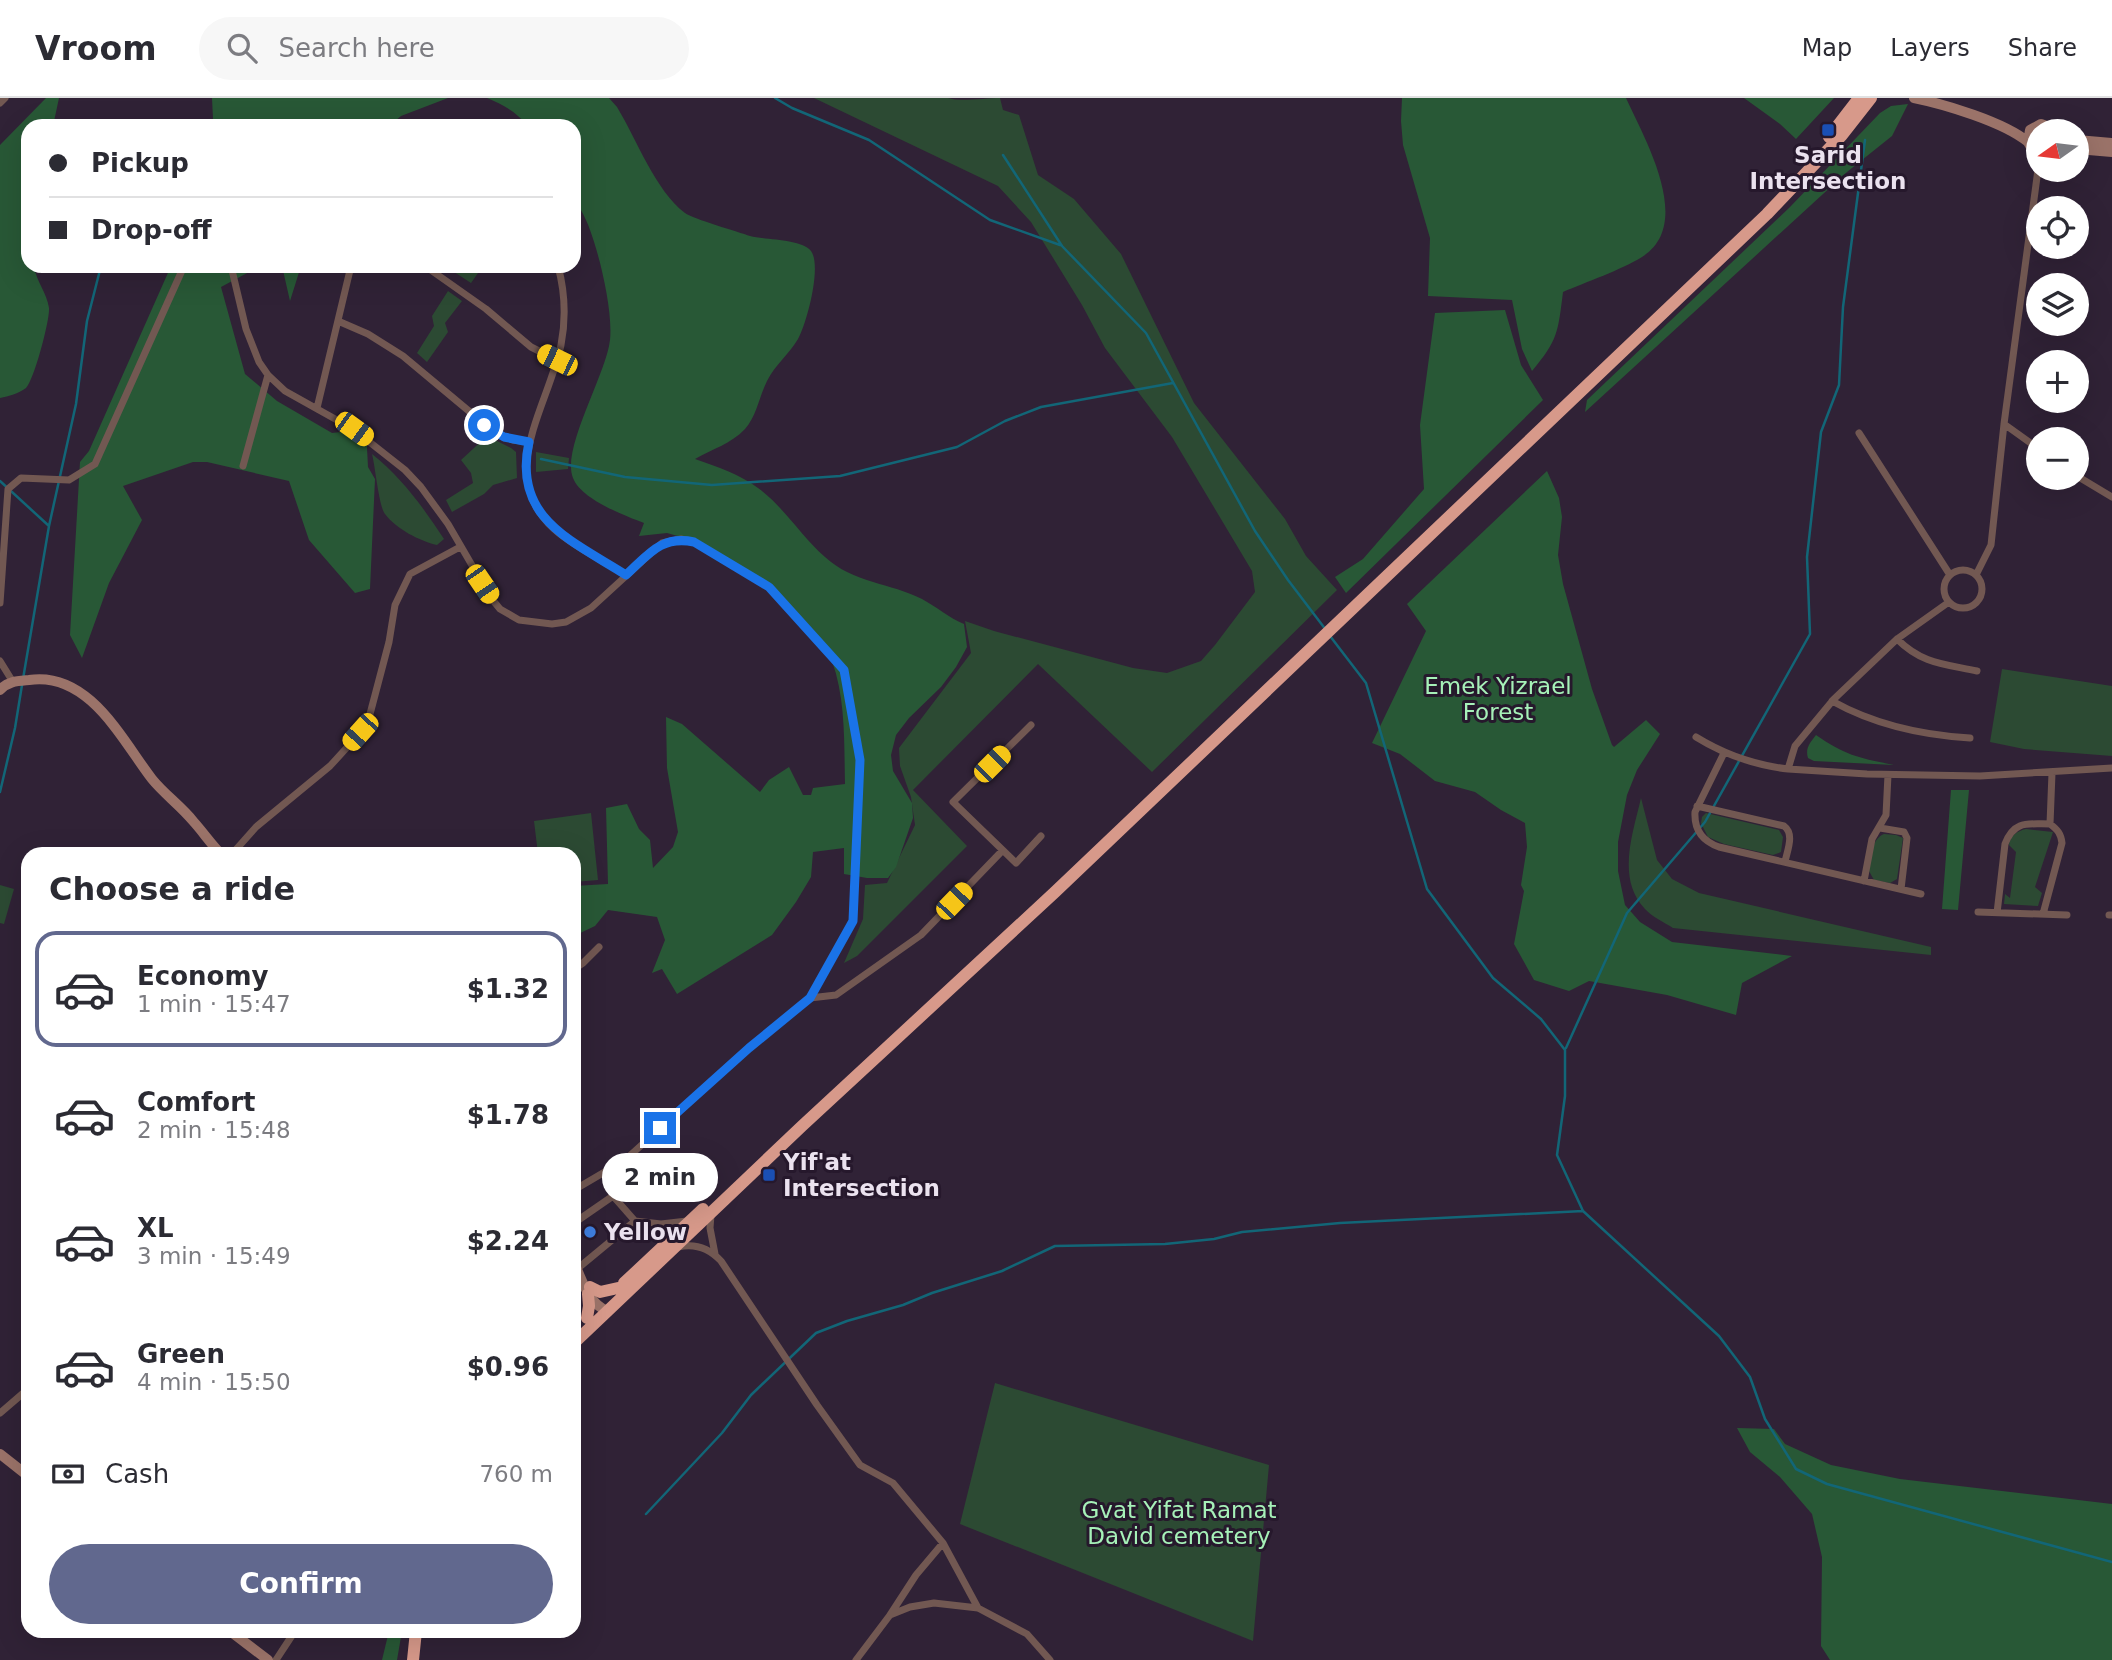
<!DOCTYPE html>
<meta charset="utf-8">
<style>
:root{--surface:#fff;--page:#f7f7f7;--text:#2b2b33;--muted:#7c7c81;--line:#e1e1e2;--accent:#61688e}
body{margin:0;font-family:"DejaVu Sans",sans-serif;background:var(--page);color:var(--text);height:100vh;display:flex;flex-direction:column;font-size:26px;white-space:nowrap}
*{box-sizing:border-box;margin:0}
p{font-size:23px;color:var(--muted)}
.icon{flex:none;width:38px;height:38px;fill:none;stroke:currentColor;stroke-width:2;stroke-linecap:round;stroke-linejoin:round}
.map{position:relative;flex:1;overflow:hidden}
.panel{position:absolute;left:21px;top:749px;width:560px;height:791px;display:flex;flex-direction:column;background:var(--surface);border-radius:21px;box-shadow:0 7px 28px #0002}
.panel>*{flex:none}
.top-card{position:absolute;left:21px;top:21px;width:560px;height:154px;border-radius:21px;box-shadow:0 7px 28px #0002;display:grid;align-content:center;height:154px;padding:0 28px;background:var(--surface)}
.needle{width:46px;rotate:256deg}
.buttons{position:absolute;left:2026px;top:21px;display:grid;gap:14px}
.buttons a{display:grid;place-items:center;width:63px;height:63px;border-radius:50%;background:var(--surface);box-shadow:0 7px 28px #0002;font-size:35px}
.end{position:absolute;width:32px;height:32px;margin:-16px;border:9px solid #1a73e8;background:#fff;box-shadow:0 0 0 4px #fff}
.from{border-radius:50%}
.bubble{position:absolute;height:49px;border-radius:24px;background:var(--surface);box-shadow:0 7px 28px #0002;font-size:23px;font-weight:700;line-height:49px;text-align:center}
.car{position:absolute;width:21px;height:42px;margin:-21px -10px;border-radius:9px;box-shadow:0 0 5px 2px #0007;background:linear-gradient(#f5c518 24%,#345 0 40%,#f5c518 0 76%,#345 0 86%,#f5c518 0)}
.top-card b{display:flex;align-items:center;gap:24px;height:66px;font-size:26px}
.top-card b+b{border-top:2px solid var(--line)}
.top-card i{width:18px;height:18px;background:var(--text)}
ul{padding:0;list-style:none}
li{display:flex;align-items:center;gap:21px;height:116px;margin:0 14px 10px;padding:0 14px;border:4px solid transparent;border-radius:21px}
li div{flex:1}
li b{display:block;font-size:26px}
li em{font-style:normal;font-weight:700}
li.active{border-color:var(--accent)}
li>.icon{width:63px;height:63px;stroke-width:1.5}
h2{padding:0 28px;font-size:32px;line-height:84px}
.pay{display:flex;align-items:center;gap:18px;height:77px;padding:0 28px;font-size:26px}
.pay p{margin-inline-start:auto}
.button{display:flex;gap:14px;margin-top:auto;padding:14px 28px}
.button a{flex:1;height:80px;border-radius:42px;background:var(--accent);color:#fff;font-size:28px;font-weight:700;line-height:80px;text-align:center}
header{display:flex;align-items:center;gap:42px;box-sizing:border-box;height:98px;padding:0 35px;background:var(--surface);border-bottom:2px solid var(--line)}
header strong{font-size:33px}
nav{display:flex;gap:38px;margin-inline-start:auto;font-size:24px}
.search{width:490px;height:63px;background:var(--page);display:flex;align-items:center;gap:18px;box-sizing:border-box;padding:0 24px;border-radius:38px;color:var(--muted);font-size:26px}
.map>svg:first-child{display:block}
.green{fill:#2c4a33}
.forest{fill:#285836}
.lines{fill:none;stroke-linecap:round;stroke-linejoin:round}
.stream{stroke:#126677;stroke-width:2.5}
.street{stroke:#725852;stroke-width:7}
.secondary{stroke:#9b7369;stroke-width:10}
.highway{stroke:#d7998a;stroke-width:12}
.route{stroke:#1a73e8;stroke-width:9}
.transit-dot{fill:#1a4fb4;stroke:#26182c;stroke-width:2.5}
.shop-dot{fill:#3f7fe0;stroke:#26182c;stroke-width:2.5}
.labels{text-anchor:middle;stroke-width:6;stroke-linejoin:round;paint-order:stroke}
.poi-label{font-size:23px;font-weight:bold;fill:#ebe2ef;stroke:#26182c;text-anchor:start}
.park-label{font-size:23px;fill:#a6f1b8;stroke:#26182c}
</style>
<header>
<strong>Vroom</strong>
<div class="search"><svg class="icon" aria-label="search" viewBox="0 0 24 24"><circle cx="10" cy="10" r="6"/><path d="M15 15l6 6"/></svg>Search here</div>
<nav><a>Map</a><a>Layers</a><a>Share</a></nav>
</header>
<div class="map">
<svg width="2112" height="1562" viewBox="0 0 2112 1562">
<rect width="100%" height="100%" fill="#302236"/>
<path class="green" d="M814 0H948C959 4 986 0 1000 0L1003 12 1019 17 1038 77 1074 101 1121 156 1194 305 1285 421 1306 458 1337 492 1152 674 1038 566 913 692 967 748 857 858 844 865 863 821 865 787 887 785 915 727 911 699 900 668 899 650 971 555 965 523 994 533 1133 570 1167 575 1201 563 1215 547 1255 494 1252 473 1172 339 1105 250 1082 207 1031 124 998 88Z
M445 168H483L471 185Z
M448 193 462 203 445 225 448 234 427 264 417 255 434 228 432 218Z
M487 338 511 350 516 354 517 380 493 387 484 396 452 414 446 402 473 385 471 375 461 362Z
M536 354 569 360 568 371 536 374Z
M372 356C402 380 423 409 444 441L437 447C420 443 396 431 385 416 379 409 375 367 372 356Z
M2002 571 2112 588V658L2024 651 1990 644Z
M1641 700 1657 762 1672 781 1699 795 1931 849V857L1673 830C1664 824 1652 819 1645 811 1616 781 1633 735 1641 700Z
M591 715 598 782 574 784V756H538L534 723Z
M1706 715 1779 732 1783 739 1781 754 1773 757 1724 746 1708 739 1701 725 1702 719Z
M2026 731 2053 734 2035 789 2042 795 2038 808 2004 806 2005 796 2010 800 2016 754 2009 747C2010 737 2018 733 2026 731Z
M1884 736 1896 737 1903 740 1897 781 1890 785 1874 782 1869 773C1871 760 1871 741 1884 736Z
M0 787 14 791 4 826 0 825Z
M995 1285 1269 1367 1253 1543 960 1426Z"/>
<path class="forest" d="M46 0H59L53 28H28V168H34C36 183 47 195 49 210 50 222 34 282 26 290 18 296 9 298 0 300V47Z
M212 0H448L401 18 389 28H207L213 21Z
M487 0H609L617 9C637 42 655 92 685 115 693 121 739 134 750 138 765 142 802 141 811 153 822 168 807 225 798 241 789 256 775 267 767 283 759 299 757 317 745 331 731 346 712 351 695 361 718 369 739 376 758 390 784 409 801 438 825 459 853 485 891 485 922 501 937 509 949 520 964 526L967 549 956 569 941 589 909 620 896 637 891 657 893 673 912 705 913 720 896 769 888 780H867L844 776V750L813 754 811 779 796 804 772 837 677 896 662 871 652 875 665 842 657 819 608 812 595 828 574 838V788L608 786 606 710 627 706 639 731 650 742 653 770 673 749 678 734 667 670 666 619 682 626 760 694 769 682 789 669 803 697H811L813 690 845 686C844 646 846 602 832 563 812 509 729 467 681 439L667 435 639 438 644 425C623 417 581 401 573 380 561 351 606 277 610 242 613 213 600 159 590 132 586 119 576 106 574 92 571 72 574 49 574 28H528C516 14 504 7 487 0Z
M1402 0H1626C1644 40 1695 126 1642 159 1621 172 1586 184 1563 194 1558 234 1558 242 1532 273L1522 251 1512 202 1428 198 1430 140 1403 47 1401 23Z
M1744 0H1834L1796 41 1780 26Z
M1908 6 1892 38 1847 74 1585 314 1587 302 1790 109 1880 15 1891 8Z
M171 168H260L221 189 245 276 277 303 332 335 366 331 368 369 375 381 370 491 355 495 309 442 289 383 207 364H193L123 388 142 422 109 485 82 560 70 537 80 364 89 353Z
M282 168H301L290 203Z
M1505 212 1521 267 1543 302 1346 495 1335 479 1363 461 1424 391 1420 327 1435 215Z
M1547 373 1559 400 1562 419 1558 457 1563 486 1592 591 1612 647 1614 649 1646 622 1660 636 1637 672 1627 697 1618 744V773L1625 807 1640 824 1672 844 1792 858 1742 885 1736 917 1667 897 1589 883 1569 893 1534 882 1514 846 1524 793 1521 787 1527 749 1525 725 1501 712 1475 694 1435 683 1400 656 1372 645 1426 533 1407 506Z
M1816 637C1846 658 1860 660 1894 667L1814 663 1808 660C1805 650 1810 645 1816 637Z
M1951 692H1969L1958 812 1942 811Z
M1737 1330 1774 1331 1785 1346 1831 1367 1900 1381 2112 1406V1562H1830L1821 1548 1822 1459 1812 1416 1780 1379 1750 1354Z
M389 1533H402L397 1562H382Z"/>
<g class="lines">
<path class="stream" d="M775 0 792 10 869 42 990 122 1060 147
M1003 57 1062 148 1146 235 1255 433 1288 482 1326 532
M541 361 625 379 712 387 840 378 957 349 1005 323 1041 309 1173 285
M0 383 49 428
M1330 538 1366 585 1427 791 1493 880 1541 921 1565 952V998L1557 1057 1583 1113 1719 1238 1750 1279 1765 1321 1796 1371 1827 1386 2112 1464
M23 581 49 428 76 306 87 223 101 168
M0 694 15 630 22 587
M1566 950 1627 815 1705 724 1810 536 1807 459 1821 334 1839 287 1843 209 1865 42
M646 1416 722 1335 751 1297 816 1235 847 1223 903 1207 932 1195 1002 1173 1055 1148 1165 1146 1214 1141 1242 1134 1340 1125 1583 1113"/>
<path class="street" d="M0 5 5 0
M2039 64 2004 326 2039 351
M231 168 246 231 259 264 268 277 243 368
M425 168 486 211 531 249 557 262
M558 168C565 194 566 221 561 247 548 309 495 377 554 431 571 447 605 464 626 477
M338 223 368 236 403 258 494 334 513 342 529 344
M268 277 285 293 353 331 405 372 421 389 448 426 491 500 500 511 519 522 552 526 566 524 591 510 662 445 681 441 694 444 769 489 844 572 860 662 853 823 810 900 749 950 625 1062 574 1092
M317 310 351 168
M1859 335 1950 477
M2077 378 2112 399
M1944 491a19 19 0 1 1 38 0a19 19 0 1 1-38 0Z
M1976 477 1991 447 2004 326
M1949 504 1897 541 1834 601 1795 648 1788 671 1867 676 1980 678 2112 670
M0 505 8 391 21 380 69 382 95 366 184 168
M1897 541C1922 566 1944 566 1977 573
M0 563 13 584
M1832 603C1875 627 1920 637 1970 640
M1031 627 953 704 1016 765 1041 738
M1696 639C1725 657 1754 667 1788 671
M1724 655 1695 714C1694 732 1702 743 1719 749L1921 796
M1697 708 1784 728C1795 736 1787 753 1785 764
M1880 730 1904 734 1907 740 1901 791
M232 756 256 729 330 668 361 634 370 616 389 544 395 507 410 476 460 449
M1864 783 1872 741 1886 717 1888 677
M1978 814 2067 817
M1997 815 2005 746C2014 722 2028 726 2050 726L2052 675
M2043 816 2062 745C2061 736 2058 732 2050 726
M2109 817H2112
M574 871 583 865 599 849
M810 900 836 897 921 837 1002 753
M711 1117 710 1130 715 1156
M574 1125 613 1098 635 1123
M678 1149C695 1145 709 1150 721 1163L817 1307 860 1367 893 1385 943 1445
M577 1171 635 1123 661 1126 687 1123
M0 1315 28 1291
M890 1517 916 1477 943 1445 978 1510
M276 1562 295 1533
M856 1562 890 1517 910 1509 934 1505 978 1510 1027 1536 1050 1562"/>
<path class="secondary" d="M1914 0C1944 6 2004 24 2028 44
M2077 42 2112 45
M2077 51 2112 54
M2039 53 2032 51 2028 44 2030 32 2041 26 2049 29 2053 33
M0 592C8 583 18 583 29 582 89 573 122 642 152 681 164 696 181 708 193 723 203 734 211 746 221 756
M574 1165C583 1183 587 1204 607 1213
M0 1356 28 1378
M230 1533 268 1562"/>
<path class="highway" d="M1829 39 1859 0
M624 1185 703 1111
M590 1189 600 1194 618 1190
M587 1220 589 1208 588 1196
M574 1245 802 1028 1055 794 1767 116 1842 37 1871 0
M413 1562 416 1533"/>
</g>
<g class="lines">
<path class="route" d="M484 327 504 339 529 344C512 421 573 443 626 477 648 457 661 437 694 444L769 489 844 572 860 662 853 823 810 900 749 950 660 1030"/>
</g>
<g class="transit-dot">
<rect x="1821" y="25" width="14" height="14" rx="3.5"/>
<rect x="762" y="1070" width="14" height="14" rx="3.5"/>
</g>
<circle class="shop-dot" cx="590" cy="1134" r="7"/>
<g class="labels">
<g class="poi-label">
<text x="1828" y="65" text-anchor="middle">Sarid<tspan x="1828" dy="26">Intersection</tspan></text>
<text x="783" y="1072">Yif'at<tspan x="783" dy="26">Intersection</tspan></text>
<text x="604" y="1142">Yellow</text>
</g>
<g class="park-label">
<text x="1498" y="596">Emek Yizrael<tspan x="1498" dy="26">Forest</tspan></text>
<text x="1179" y="1420">Gvat Yifat Ramat<tspan x="1179" dy="26">David cemetery</tspan></text>
</g>
</g>
</svg>
<div class="buttons">
<a><svg class="needle" viewBox="-14 -14 28 28"><path d="M0-13l5 13h-10z" fill="#e53935"/><path d="M0 13l5-13h-10z" fill="#7c7c81"/></svg></a>
<a><svg class="icon" aria-label="locate" viewBox="0 0 24 24"><circle cx="12" cy="12" r="6"/><path d="M12 2v4M12 18v4M2 12h4M18 12h4"/></svg></a>
<a><svg class="icon" aria-label="layers" viewBox="0 0 24 24"><path d="M12 4l9 5-9 5-9-5zM3 14l9 5 9-5"/></svg></a>
<a>+</a>
<a>−</a>
</div>
<i class="end from" style="left:484px;top:327px"></i>
<i class="end" style="left:660px;top:1030px"></i>
<div class="bubble" style="left:602px;top:1055px;width:116px">2 min</div>
<i class="car" style="left:557px;top:262px;rotate:296deg"></i>
<i class="car" style="left:354px;top:331px;rotate:126deg"></i>
<i class="car" style="left:482px;top:486px;rotate:146deg"></i>
<i class="car" style="left:360px;top:634px;rotate:222deg"></i>
<i class="car" style="left:992px;top:666px;rotate:45deg"></i>
<i class="car" style="left:954px;top:803px;rotate:44deg"></i>
<div class="top-card">
<b><i class="from"></i>Pickup</b>
<b><i></i>Drop-off</b>
</div>
<section class="panel">
<h2>Choose a ride</h2>
<ul>
<li class="active"><svg class="icon" aria-label="car" viewBox="0 0 24 24"><path d="M5 17H2v-5l4-1 3-4h7l3 4 3 1v5h-3M9 17h6M6 11h13"/><circle cx="7" cy="17" r="2"/><circle cx="17" cy="17" r="2"/></svg><div><b>Economy</b><p>1 min · 15:47</p></div><em>$1.32</em></li>
<li><svg class="icon" aria-label="car" viewBox="0 0 24 24"><path d="M5 17H2v-5l4-1 3-4h7l3 4 3 1v5h-3M9 17h6M6 11h13"/><circle cx="7" cy="17" r="2"/><circle cx="17" cy="17" r="2"/></svg><div><b>Comfort</b><p>2 min · 15:48</p></div><em>$1.78</em></li>
<li><svg class="icon" aria-label="car" viewBox="0 0 24 24"><path d="M5 17H2v-5l4-1 3-4h7l3 4 3 1v5h-3M9 17h6M6 11h13"/><circle cx="7" cy="17" r="2"/><circle cx="17" cy="17" r="2"/></svg><div><b>XL</b><p>3 min · 15:49</p></div><em>$2.24</em></li>
<li><svg class="icon" aria-label="car" viewBox="0 0 24 24"><path d="M5 17H2v-5l4-1 3-4h7l3 4 3 1v5h-3M9 17h6M6 11h13"/><circle cx="7" cy="17" r="2"/><circle cx="17" cy="17" r="2"/></svg><div><b>Green</b><p>4 min · 15:50</p></div><em>$0.96</em></li>
</ul>
<div class="pay"><svg class="icon" aria-label="cash" viewBox="0 0 24 24"><path d="M3 7h18v10H3z"/><circle cx="12" cy="12" r="2"/></svg>Cash<p>760 m</p></div>
<div class="button"><a>Confirm</a></div>
</section>
</div>
